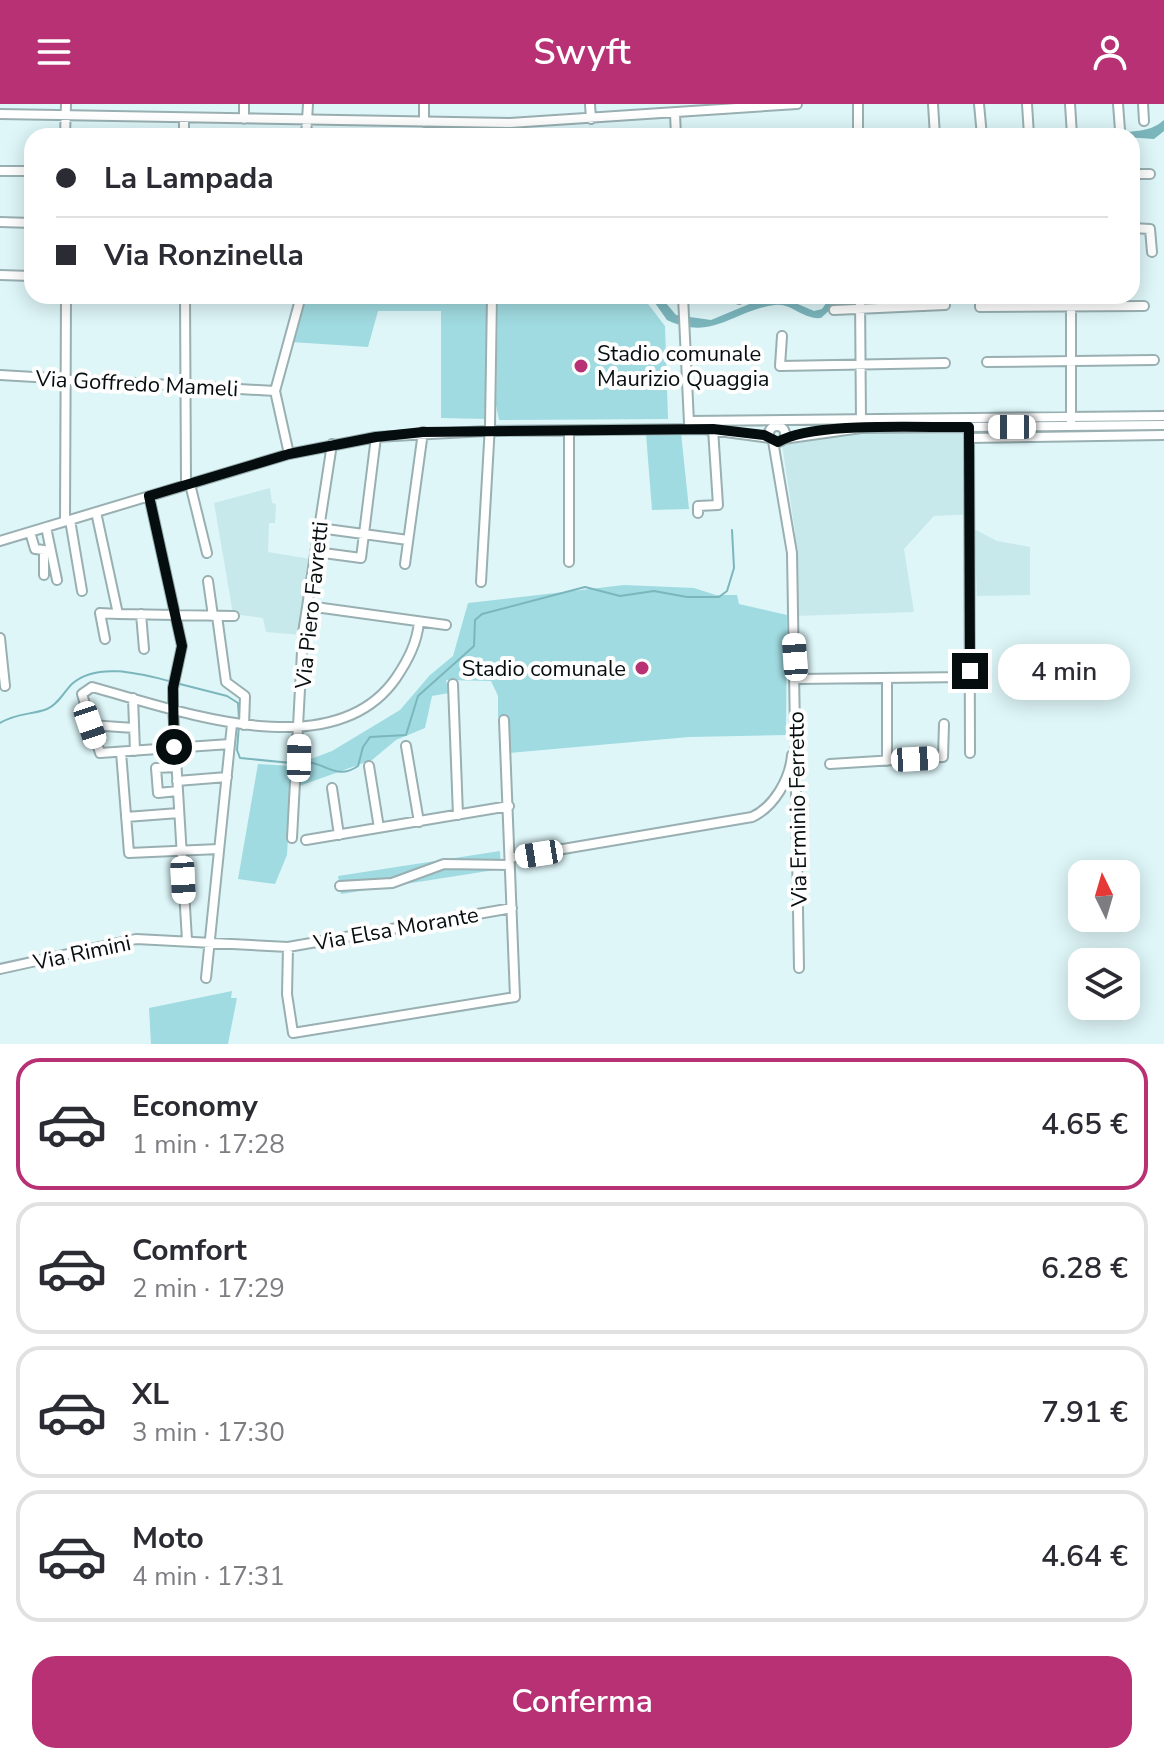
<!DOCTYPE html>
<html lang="it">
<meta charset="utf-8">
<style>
:root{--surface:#fff;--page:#f7f7f7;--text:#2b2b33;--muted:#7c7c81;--line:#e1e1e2;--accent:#b73174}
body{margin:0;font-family:"Nunito Sans",sans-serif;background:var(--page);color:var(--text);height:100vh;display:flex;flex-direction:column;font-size:30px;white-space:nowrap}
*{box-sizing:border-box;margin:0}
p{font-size:26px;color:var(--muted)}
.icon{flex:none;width:44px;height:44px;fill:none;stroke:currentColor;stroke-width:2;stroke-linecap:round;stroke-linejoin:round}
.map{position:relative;height:940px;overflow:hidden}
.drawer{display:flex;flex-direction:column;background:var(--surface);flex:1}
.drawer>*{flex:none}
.banner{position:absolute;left:24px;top:24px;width:1116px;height:176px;border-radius:24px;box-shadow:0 4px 20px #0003;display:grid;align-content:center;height:176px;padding:0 32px;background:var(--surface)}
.needle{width:52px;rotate:355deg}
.controls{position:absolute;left:1068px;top:756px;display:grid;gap:16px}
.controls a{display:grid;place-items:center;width:72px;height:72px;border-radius:16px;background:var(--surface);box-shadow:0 4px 20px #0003;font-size:40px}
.end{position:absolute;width:36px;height:36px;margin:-18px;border:10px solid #060d0e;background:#fff;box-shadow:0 0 0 4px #fff}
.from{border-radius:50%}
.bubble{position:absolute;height:56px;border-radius:24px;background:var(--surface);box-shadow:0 4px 20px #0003;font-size:26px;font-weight:600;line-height:56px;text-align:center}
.car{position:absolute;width:24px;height:48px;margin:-24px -12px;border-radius:10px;box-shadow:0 0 6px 2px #0007;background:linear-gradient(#fff 24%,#345 0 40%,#fff 0 76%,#345 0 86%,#fff 0)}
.banner b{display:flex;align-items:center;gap:28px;height:76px;font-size:30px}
.banner b+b{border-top:2px solid var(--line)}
.banner i{width:20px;height:20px;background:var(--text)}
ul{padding:14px 0 0;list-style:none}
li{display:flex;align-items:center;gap:24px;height:132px;margin:0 16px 12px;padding:0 16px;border:4px solid var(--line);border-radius:24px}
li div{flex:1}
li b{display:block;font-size:30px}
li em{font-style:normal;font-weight:600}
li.active{border-color:var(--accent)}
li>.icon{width:72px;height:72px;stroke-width:1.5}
.button{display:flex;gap:16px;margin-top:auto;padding:16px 32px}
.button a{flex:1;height:92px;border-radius:24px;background:var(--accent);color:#fff;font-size:32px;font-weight:600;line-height:92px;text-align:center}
header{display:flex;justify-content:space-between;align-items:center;height:104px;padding:0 32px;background:var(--accent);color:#fff;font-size:36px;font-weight:600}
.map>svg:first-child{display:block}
.built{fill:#c8e9ec}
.green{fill:#a0dbe1}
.water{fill:#7bb6bd}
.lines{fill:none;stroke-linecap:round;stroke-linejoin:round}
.stream{stroke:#7bb6bd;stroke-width:2}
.minor-casing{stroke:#99afb1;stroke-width:12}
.minor{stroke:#fff;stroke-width:8}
.route{stroke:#060d0e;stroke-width:10}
.poi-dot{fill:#b73174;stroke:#fefefe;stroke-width:3}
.labels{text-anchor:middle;stroke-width:8;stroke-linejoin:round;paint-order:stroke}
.poi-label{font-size:22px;fill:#060d0e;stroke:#fefefe;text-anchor:start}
.street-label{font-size:22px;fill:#060d0e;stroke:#fefefe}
</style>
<header><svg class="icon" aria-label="menu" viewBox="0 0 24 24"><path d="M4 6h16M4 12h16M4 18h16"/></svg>Swyft<svg class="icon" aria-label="person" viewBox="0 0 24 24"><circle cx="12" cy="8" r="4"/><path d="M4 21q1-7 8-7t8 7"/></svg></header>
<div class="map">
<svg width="1164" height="940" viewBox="0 0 1164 940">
<rect width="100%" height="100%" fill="#def6f8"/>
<path class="built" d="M973 328 974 410 934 412 904 445 914 508 795 512V428L782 340 787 331Z
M270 384 272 399 276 400 275 419H269L268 448 311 455 302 531 266 528 263 514 233 510 214 399Z
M974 425 997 437 1030 443V491L977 492Z"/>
<path class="green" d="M303 192H441L488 197 487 315 441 314V207H378L368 243 291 238Z
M498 192H642L665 222 668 315 499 316 496 301Z
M681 329 689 405 652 406 646 330Z
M624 481 694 484 716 491H737L739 500 787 511 786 631 689 633 509 649 507 613H498V592L491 577 446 576 449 589 432 592 425 624 396 636 372 656 291 685 287 751 275 780 238 775 258 660 292 662 332 647 400 606 430 571 453 552 468 499Z
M500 747 501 765 341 790 338 772Z
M232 887 231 894H237L228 940H151L149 904Z"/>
<path class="water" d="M1164 16V27L1154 35 1112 32C1132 24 1147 31 1164 16Z
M650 192H660L676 211 711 216 759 196 779 192 814 207 822 205 831 192H845L821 214C803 216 792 199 775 201 733 206 713 238 667 216Z"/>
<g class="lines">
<path class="stream" d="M176 579 227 592 238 599 239 615
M0 619C16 609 31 611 47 605 59 600 64 587 73 579 98 558 141 570 169 577
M239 621 237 646 240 654 291 659
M298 658C326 656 335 678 358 662L363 643 370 633 406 631 418 592 474 542 475 516 482 510 585 483 620 492 654 487 687 493H719L727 487 734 464 732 426"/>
<defs>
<path id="minor" d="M424 0V18
M590 0 591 15
M858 0V32
M933 0 935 32
M979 0 982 32
M1027 0 1029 31
M1070 0 1072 31
M1118 0 1120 26
M1143 0 1144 17
M0 10 510 19 797 0
M675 10 676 32
M184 14V32
M244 15V0
M65 32 66 0
M306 32 308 0
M0 67H32
M1132 70H1150
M0 118 32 119
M1132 124 1150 125 1152 148
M0 171 32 172
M185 192 186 381
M683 192 689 319
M738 192 739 195
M860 192 861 319
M980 192V203L1144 202
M1071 192V318
M834 206 945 201
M782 232 780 262 945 259
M987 258 1154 256
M0 271 275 287
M689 317 1164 312
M769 330a8 8 0 1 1 16 0a8 8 0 1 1-16 0Z
M969 323 970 649
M969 334 1164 331
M783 335 861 324 1164 321
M773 337 792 449 799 864
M289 350 275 287 301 192
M190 380 207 449
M149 392 182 542 173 584V604L187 836
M96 408 118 510 234 512
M698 409V402L718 401 713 325
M70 416 82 487
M65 417 66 192
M46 423 57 476
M319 424 408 436
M30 428 35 445 44 446V471
M0 437 289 350 376 333 486 327 703 325 770 334
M316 448 361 454 376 333
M569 458V327
M405 460 423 328
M208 477 213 512
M481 478 490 321 492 192
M308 502 446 521
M141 510 144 545
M217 512 226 578 245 592 244 621
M0 534 5 582
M105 535 100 509 118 510
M887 574V657
M796 575 967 573
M453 580 458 711
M133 594 135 647
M90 621 134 624
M230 640 100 649 82 590 92 583C177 606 333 665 396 574 408 556 417 539 419 518
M406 642 419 718
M121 648 129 749 219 745
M830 660 943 653 944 620
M369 662 379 724
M176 663 156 664 158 689 178 687
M177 677 227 673
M332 684 339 731
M126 713 179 709
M292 734 303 529 332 340
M306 736 509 702
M510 754 752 713C774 703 790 675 792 651
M340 782 392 779 444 760 510 761
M288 843 287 890 293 929 515 893 504 616
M0 865 136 835 288 843 512 804
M206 874 232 620"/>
</defs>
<use href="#minor" class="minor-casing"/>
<use href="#minor" class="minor"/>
</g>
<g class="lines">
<path class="route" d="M174 643 173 584 182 542 149 392 289 350 376 333 423 328 713 325 764 331 778 338C813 317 924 324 969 323L970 567"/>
</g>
<g class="poi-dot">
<circle cx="581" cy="262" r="8"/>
<circle cx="642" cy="564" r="8"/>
</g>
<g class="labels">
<g class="poi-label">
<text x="597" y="257">Stadio comunale<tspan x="597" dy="25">Maurizio Quaggia</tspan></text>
<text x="626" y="572" text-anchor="end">Stadio comunale</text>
</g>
<g class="street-label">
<text transform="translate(137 279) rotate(3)" y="8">Via Goffredo Mameli</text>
<text transform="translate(311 501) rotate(-84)" y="8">Via Piero Favretti</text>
<text transform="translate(797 705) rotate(-91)" y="8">Via Erminio Ferretto</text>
<text transform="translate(396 824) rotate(-10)" y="8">Via Elsa Morante</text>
<text transform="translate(82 848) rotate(-12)" y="8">Via Rimini</text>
</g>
</g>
</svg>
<div class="controls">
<a><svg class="needle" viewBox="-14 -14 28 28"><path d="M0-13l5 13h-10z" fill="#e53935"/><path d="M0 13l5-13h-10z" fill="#7c7c81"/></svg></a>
<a><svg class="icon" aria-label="layers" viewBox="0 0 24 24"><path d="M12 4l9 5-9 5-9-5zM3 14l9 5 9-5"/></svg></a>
</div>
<i class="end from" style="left:174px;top:643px"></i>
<i class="end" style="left:970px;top:567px"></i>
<div class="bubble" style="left:998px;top:540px;width:132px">4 min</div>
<i class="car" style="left:1012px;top:323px;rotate:270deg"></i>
<i class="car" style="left:795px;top:553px;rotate:356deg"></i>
<i class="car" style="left:90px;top:621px;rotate:161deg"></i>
<i class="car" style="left:299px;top:654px;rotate:1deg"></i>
<i class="car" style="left:915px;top:655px;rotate:87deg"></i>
<i class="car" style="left:539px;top:750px;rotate:261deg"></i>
<i class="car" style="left:183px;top:776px;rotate:177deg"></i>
<div class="banner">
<b><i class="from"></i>La Lampada</b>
<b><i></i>Via Ronzinella</b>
</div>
</div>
<section class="drawer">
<ul>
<li class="active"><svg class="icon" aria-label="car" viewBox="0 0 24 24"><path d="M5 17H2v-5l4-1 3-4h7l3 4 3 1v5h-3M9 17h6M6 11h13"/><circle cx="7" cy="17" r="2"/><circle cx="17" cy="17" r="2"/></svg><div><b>Economy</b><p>1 min · 17:28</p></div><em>4.65 €</em></li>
<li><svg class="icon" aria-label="car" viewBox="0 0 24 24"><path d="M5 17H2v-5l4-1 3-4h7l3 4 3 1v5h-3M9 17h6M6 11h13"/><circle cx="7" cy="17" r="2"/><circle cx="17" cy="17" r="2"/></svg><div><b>Comfort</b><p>2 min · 17:29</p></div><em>6.28 €</em></li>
<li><svg class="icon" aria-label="car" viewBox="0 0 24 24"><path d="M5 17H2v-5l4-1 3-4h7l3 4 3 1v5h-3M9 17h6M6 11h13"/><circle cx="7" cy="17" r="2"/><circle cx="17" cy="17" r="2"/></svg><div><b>XL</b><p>3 min · 17:30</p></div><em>7.91 €</em></li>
<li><svg class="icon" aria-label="car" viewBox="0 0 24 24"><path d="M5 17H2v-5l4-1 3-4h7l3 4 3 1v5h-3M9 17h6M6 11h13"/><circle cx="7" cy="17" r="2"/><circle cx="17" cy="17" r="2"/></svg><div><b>Moto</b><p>4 min · 17:31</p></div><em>4.64 €</em></li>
</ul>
<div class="button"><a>Conferma</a></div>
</section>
